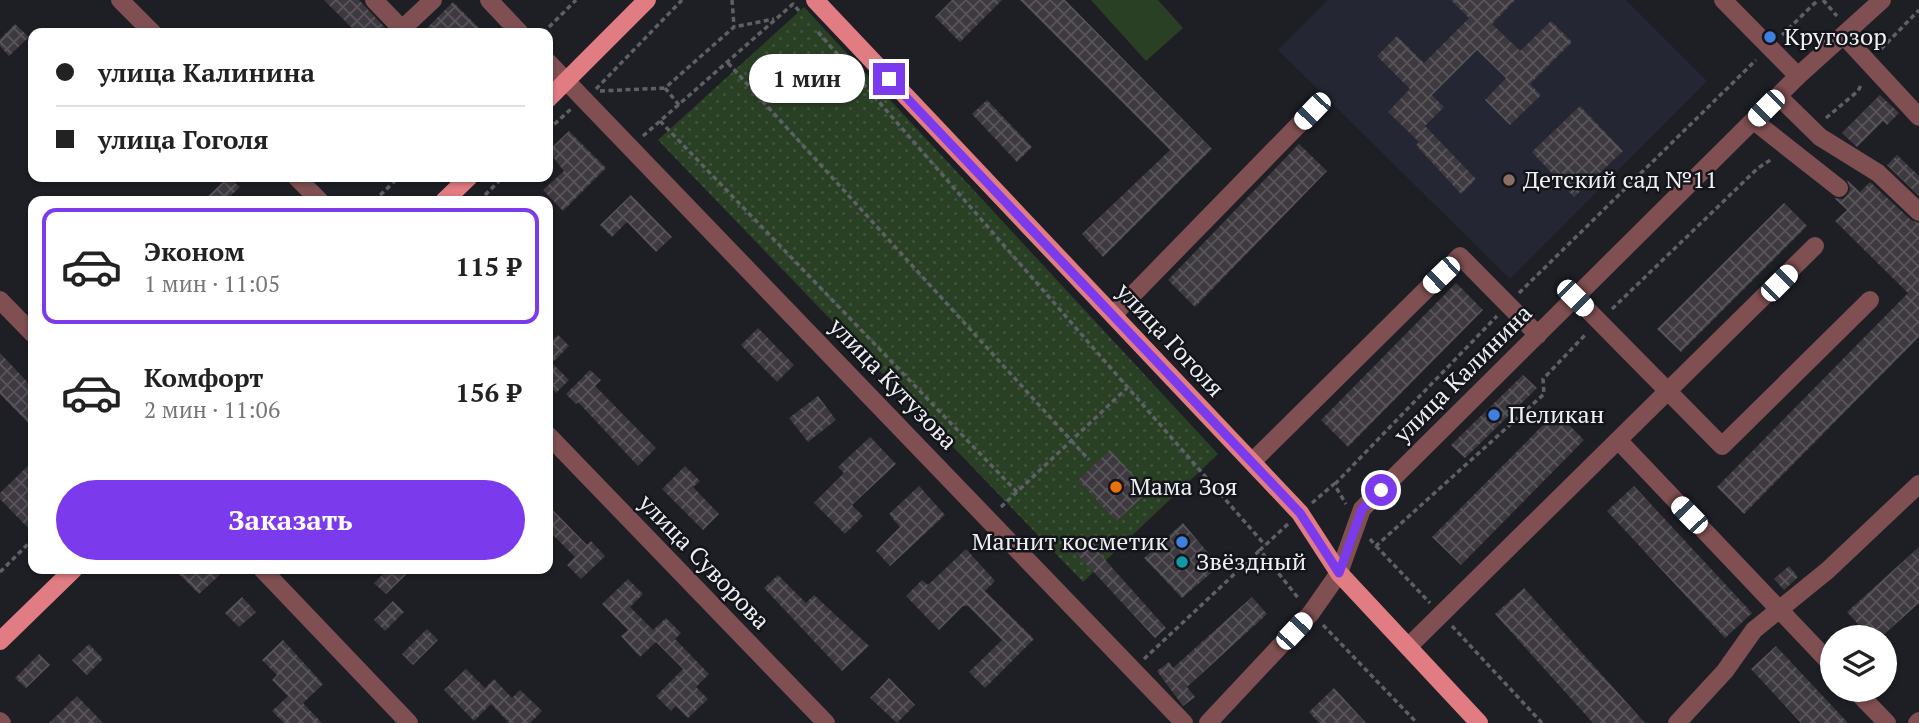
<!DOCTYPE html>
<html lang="ru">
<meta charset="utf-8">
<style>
:root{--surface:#fff;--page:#f6f6f6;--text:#222;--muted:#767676;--line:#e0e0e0;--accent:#7c3aed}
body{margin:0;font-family:"PT Serif",serif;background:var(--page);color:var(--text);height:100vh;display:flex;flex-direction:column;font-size:26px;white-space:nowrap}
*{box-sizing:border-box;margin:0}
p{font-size:23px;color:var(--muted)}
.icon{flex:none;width:38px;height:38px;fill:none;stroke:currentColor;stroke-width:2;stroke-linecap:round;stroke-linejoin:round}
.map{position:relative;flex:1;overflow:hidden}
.panel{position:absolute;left:28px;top:196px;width:525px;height:378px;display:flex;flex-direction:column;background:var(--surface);border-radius:14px;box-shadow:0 2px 5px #0004}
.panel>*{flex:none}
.banner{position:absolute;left:28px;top:28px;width:525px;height:154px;border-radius:14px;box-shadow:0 2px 5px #0004;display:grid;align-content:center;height:154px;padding:0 28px;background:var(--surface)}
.fabs{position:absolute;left:1820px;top:625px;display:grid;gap:14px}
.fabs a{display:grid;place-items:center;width:77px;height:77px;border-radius:50%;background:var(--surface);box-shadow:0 2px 5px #0004;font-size:35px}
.end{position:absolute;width:32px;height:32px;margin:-16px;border:9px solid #7c3aed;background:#fff;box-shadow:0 0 0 4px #fff}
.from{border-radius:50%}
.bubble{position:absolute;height:49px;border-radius:24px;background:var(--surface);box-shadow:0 2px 5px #0004;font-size:23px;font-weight:600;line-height:49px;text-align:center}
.car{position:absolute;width:21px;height:42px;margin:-21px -10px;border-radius:9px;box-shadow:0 0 5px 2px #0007;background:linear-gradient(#fff 24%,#345 0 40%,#fff 0 76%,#345 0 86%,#fff 0)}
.banner b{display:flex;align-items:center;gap:24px;height:66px;font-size:26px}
.banner b+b{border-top:2px solid var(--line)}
.banner i{width:18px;height:18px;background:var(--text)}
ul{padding:12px 0 0;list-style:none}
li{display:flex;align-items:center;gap:21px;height:116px;margin:0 14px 10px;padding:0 14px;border:4px solid transparent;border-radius:14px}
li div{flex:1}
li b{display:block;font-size:26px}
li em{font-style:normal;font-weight:600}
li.current{border-color:var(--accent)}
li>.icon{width:63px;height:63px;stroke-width:1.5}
.action{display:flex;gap:14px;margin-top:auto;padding:14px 28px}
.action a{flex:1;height:80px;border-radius:42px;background:var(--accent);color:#fff;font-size:28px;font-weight:600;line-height:80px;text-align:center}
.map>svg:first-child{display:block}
.built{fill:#242733}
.park{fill:url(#park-dots)}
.pitch{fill:#2a4025}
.building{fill:url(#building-cross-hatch)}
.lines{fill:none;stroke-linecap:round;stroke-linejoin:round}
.path{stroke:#5e6065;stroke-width:3.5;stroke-dasharray:5 3.5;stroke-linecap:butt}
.minor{stroke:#7f4f51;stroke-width:18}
.major{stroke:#e17c82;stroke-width:18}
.route{stroke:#7c3aed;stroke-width:9}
.shop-dot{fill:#3f7fe0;stroke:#14151b;stroke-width:2.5}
.education-dot{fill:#8d6e63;stroke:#14151b;stroke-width:2.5}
.food-dot{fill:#e8710a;stroke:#14151b;stroke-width:2.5}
.culture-dot{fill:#0f9aa8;stroke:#14151b;stroke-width:2.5}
.labels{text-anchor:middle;stroke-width:5;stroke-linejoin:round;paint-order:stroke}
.poi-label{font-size:24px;fill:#edeff3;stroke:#14151b;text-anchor:start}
.street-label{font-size:24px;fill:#edeff3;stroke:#14151b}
</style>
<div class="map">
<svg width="1919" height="723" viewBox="0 0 1919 723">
<defs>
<pattern id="park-dots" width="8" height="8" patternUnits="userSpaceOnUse" patternTransform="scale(1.75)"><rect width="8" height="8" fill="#2a4025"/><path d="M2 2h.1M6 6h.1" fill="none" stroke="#3f533a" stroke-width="1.8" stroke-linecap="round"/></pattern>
<pattern id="building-cross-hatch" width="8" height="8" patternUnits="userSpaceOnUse" patternTransform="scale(1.75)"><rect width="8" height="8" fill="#3d393f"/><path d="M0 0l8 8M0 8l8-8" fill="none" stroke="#59565b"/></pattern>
</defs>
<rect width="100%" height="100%" fill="#1d1f25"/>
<path class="built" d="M1328 0H1626L1707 81 1510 279 1278 50Z"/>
<path class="park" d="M804 7 1218 454 1083 582 658 140Z"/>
<path class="pitch" d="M1091 0H1158L1183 28 1146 61Z"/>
<path class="building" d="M324 0H359L390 33H357Z
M952 0H1002L960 42 935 17Z
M1020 0H1065L1212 149 1103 257 1082 234 1170 150Z
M1451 0H1515L1492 24 1520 51 1551 21 1572 42 1530 84 1541 95 1510 125 1485 100 1506 78 1477 50 1432 95 1444 107 1425 126 1476 179 1461 194 1416 145 1419 142 1388 112 1410 89 1377 56 1397 36 1424 63 1469 18Z
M453 2 484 33H422Z
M15 24 29 37 9 56 0 46V39Z
M1880 95 1899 113 1887 125 1883 121 1857 147 1842 133Z
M987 100 1032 147 1017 162 972 114Z
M1580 106 1623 151 1574 197 1532 152Z
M569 131 606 168 563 211 543 190 564 171 548 151Z
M1299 144 1327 171 1195 307 1168 280Z
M1897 155 1919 176V196L1887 165Z
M228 177 240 187 225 201H203Z
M1847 180 1860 192 1870 182 1911 220 1919 223V337L1744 514 1717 487 1908 293 1835 221 1847 210 1834 198 1843 199 1848 194 1850 189Z
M631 195 672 237 656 252 627 222 612 237 600 225Z
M1784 203 1807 226 1681 352 1657 329Z
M1456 283 1483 310 1348 447 1321 420Z
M758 328 794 365 777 382 741 345Z
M558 335 569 346 552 363 569 380 556 393 548 385V344Z
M0 353 33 388V428L0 394Z
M590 370 601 380 595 386 656 448 638 466 578 402 576 404 566 394Z
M1523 375 1537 388 1465 458 1451 445Z
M818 396 836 420 808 442 789 418Z
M1556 412 1584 440 1461 565 1432 537Z
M870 437 896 464 852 505 863 516 845 534 814 503 844 473 838 467Z
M1110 450 1148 492 1116 521 1078 480Z
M33 461V533L0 499V493Z
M685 466 700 481 693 487 719 514 703 530 662 489Z
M919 486 945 515 890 566 876 551 900 527 889 514Z
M1634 486 1752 613 1725 638 1607 511Z
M548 505 587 545 591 541 605 556 581 579 567 565 575 557 548 530Z
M1183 523 1219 566 1182 598 1144 558Z
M1091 540 1101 550 1099 553 1166 628 1155 638 1076 553Z
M1919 547V603L1881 637H1870L1847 612Z
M966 549 995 581 985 591 1034 639 985 688 969 672 1002 640 968 606H963L939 630 906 596 922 580 928 585Z
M1789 566 1798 577 1784 590 1774 579Z
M174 569H226L199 594Z
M388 569H412L386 594 374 583Z
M778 575 806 603 814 595 869 646 842 671 764 588Z
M628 579 643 594 630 607 653 630 666 618 681 633 675 639 709 674 696 687 708 699 688 718 676 706 671 711 656 696 683 669 656 642 640 657 621 636 628 630 602 604Z
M1524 588 1645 723H1593L1495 614Z
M242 597 256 612 239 627 225 613Z
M1252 597 1267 614 1187 687 1195 697 1183 706 1157 671 1169 662 1173 668Z
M393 601 404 612 385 631 374 620Z
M427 629 438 640 413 665 402 654Z
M283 640 323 684 303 703 322 723H284L272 711 288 696 272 680 277 675 262 660Z
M89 644 103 659 87 675 72 660Z
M1776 646 1848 723H1801L1751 669Z
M39 654 50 665 26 688 15 678Z
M466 669 485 688 494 679 512 698 520 690 542 711 530 723H509L491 704 474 721 444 690Z
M889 678 915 705 897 723 870 698Z
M1334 688 1366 723H1319L1309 712Z
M77 696 103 723H49Z"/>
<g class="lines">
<path class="path" d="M732 0 734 26
M1823 0 1837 16
M818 32 1265 545
M543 33 576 0
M1782 35 1818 0
M1881 49 1919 10
M728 63 1089 460
M596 89 682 0
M600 91 665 88
M679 105 665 88 734 27 774 19
M1826 118 1858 91 1862 83
M660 121 1017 492
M548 130 571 109
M643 136 793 4 799 11
M374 201 399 177
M479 201 503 177
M1519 293 1756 60
M1612 309 1758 168 1772 159
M1335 484 1497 316
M1312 503 1334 484 1346 504
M1001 507 1127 388
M1288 524 1260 550 1299 599
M1370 539 1376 546 1544 394 1543 379 1586 334
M1376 546 1430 603
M0 572 33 539
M1323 625 1417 723
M1452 626 1542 723
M1144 659 1260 550"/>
<path class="minor" d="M120 0 153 33
M374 0 402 29 433 0
M489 0 520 33
M1723 0 1798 76
M1844 36 1919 117
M548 62 1184 723
M1778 96 1820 137 1878 173 1919 212
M1754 121 1839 188
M296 177 320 201
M1575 297 1722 446 1870 300
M0 300 33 334
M1113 315 1312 111
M548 435 826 723
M1618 440 1832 665
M1252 462 1460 256 1538 335
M262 569 409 723
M1408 647 1815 246
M1855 690 1887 723
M0 721 2 723
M1208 723 1311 613 1339 573 1362 509 1798 76 1882 0
M1677 723 1725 671 1754 630 1828 570 1919 484
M1917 723 1919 721"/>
<path class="major" d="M815 0 1300 513 1339 573 1479 723
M548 99 647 0
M444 201 469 177
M0 641 74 569"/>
</g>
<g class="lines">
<path class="route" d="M889 79 1300 513 1339 573 1362 509 1381 490"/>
</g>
<g class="shop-dot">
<circle cx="1770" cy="37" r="7"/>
<circle cx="1494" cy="415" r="7"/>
<circle cx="1182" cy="542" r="7"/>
</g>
<circle class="education-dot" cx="1509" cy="180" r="7"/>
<circle class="food-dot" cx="1116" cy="487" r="7"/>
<circle class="culture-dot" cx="1182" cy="562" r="7"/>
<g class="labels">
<g class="poi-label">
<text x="1784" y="45">Кругозор</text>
<text x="1523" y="188">Детский сад №11</text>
<text x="1508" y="423">Пеликан</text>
<text x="1130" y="495">Мама Зоя</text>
<text x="1168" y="550" text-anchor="end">Магнит косметик</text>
<text x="1196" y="570">Звёздный</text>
</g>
<g class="street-label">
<text transform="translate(1170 340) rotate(47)" y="8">улица Гоголя</text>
<text transform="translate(1463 374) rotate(-45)" y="8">улица Калинина</text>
<text transform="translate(893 384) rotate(46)" y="8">улица Кутузова</text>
<text transform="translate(704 562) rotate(46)" y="8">улица Суворова</text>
</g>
</g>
</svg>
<div class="fabs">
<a><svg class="icon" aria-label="layers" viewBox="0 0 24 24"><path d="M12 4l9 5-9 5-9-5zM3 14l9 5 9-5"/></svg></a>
</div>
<i class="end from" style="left:1381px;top:490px"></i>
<i class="end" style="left:889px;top:79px"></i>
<div class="bubble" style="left:749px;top:54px;width:116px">1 мин</div>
<i class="car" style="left:1766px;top:108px;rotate:225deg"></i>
<i class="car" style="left:1312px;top:111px;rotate:224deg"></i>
<i class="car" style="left:1441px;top:275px;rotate:226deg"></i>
<i class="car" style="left:1779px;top:283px;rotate:45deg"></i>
<i class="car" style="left:1575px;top:298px;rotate:135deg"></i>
<i class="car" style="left:1689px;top:515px;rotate:316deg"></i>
<i class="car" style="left:1294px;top:631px;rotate:43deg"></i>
<div class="banner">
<b><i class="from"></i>улица Калинина</b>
<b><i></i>улица Гоголя</b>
</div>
<section class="panel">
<ul>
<li class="current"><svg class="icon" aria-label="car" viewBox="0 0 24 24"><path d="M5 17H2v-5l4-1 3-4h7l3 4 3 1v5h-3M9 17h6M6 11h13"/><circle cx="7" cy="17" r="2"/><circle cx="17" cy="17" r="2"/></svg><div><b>Эконом</b><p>1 мин · 11:05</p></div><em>115 ₽</em></li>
<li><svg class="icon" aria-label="car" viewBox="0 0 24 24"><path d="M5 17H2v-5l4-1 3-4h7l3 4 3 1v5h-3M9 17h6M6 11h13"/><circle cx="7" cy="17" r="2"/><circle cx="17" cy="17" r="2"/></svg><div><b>Комфорт</b><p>2 мин · 11:06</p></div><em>156 ₽</em></li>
</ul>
<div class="action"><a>Заказать</a></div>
</section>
</div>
